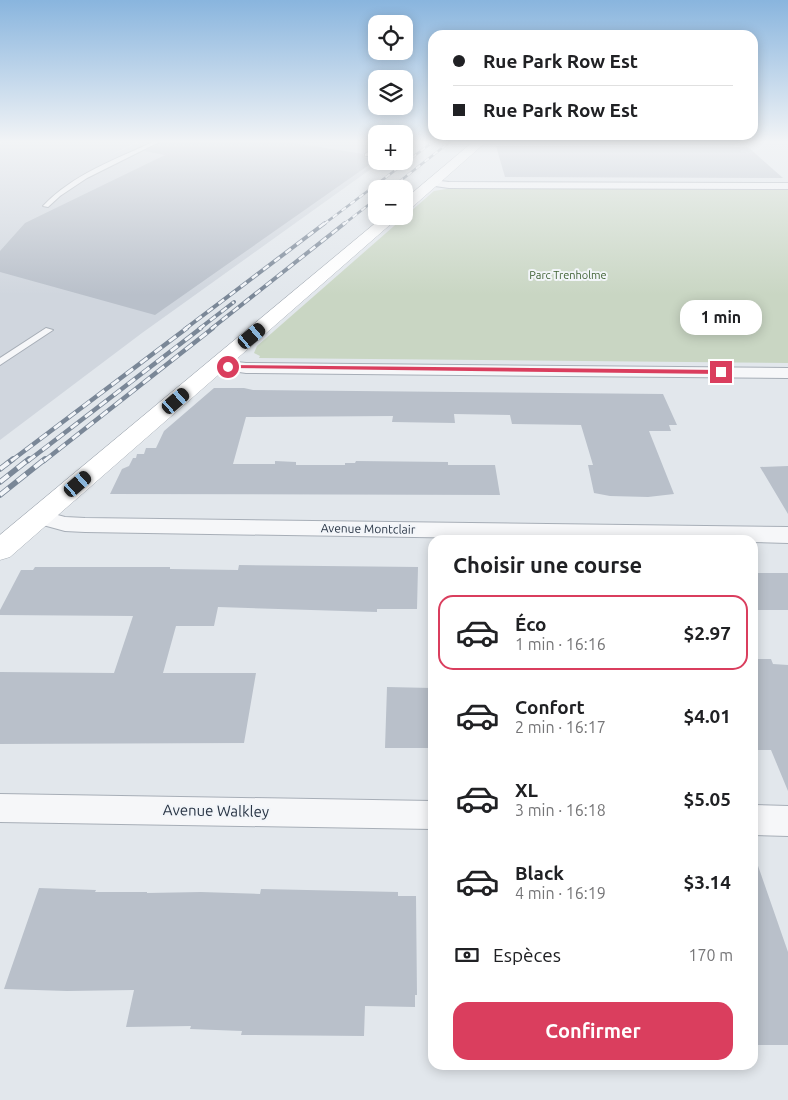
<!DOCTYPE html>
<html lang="fr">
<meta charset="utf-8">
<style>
:root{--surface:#fff;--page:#f6f6f6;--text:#202124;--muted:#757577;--line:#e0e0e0;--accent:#da3e5e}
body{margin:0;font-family:Ubuntu,sans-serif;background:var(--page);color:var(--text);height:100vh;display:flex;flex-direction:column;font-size:19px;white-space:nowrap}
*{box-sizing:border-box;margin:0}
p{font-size:16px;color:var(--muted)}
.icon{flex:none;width:28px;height:28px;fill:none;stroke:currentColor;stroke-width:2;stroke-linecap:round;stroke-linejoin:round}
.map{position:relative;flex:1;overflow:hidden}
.drawer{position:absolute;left:428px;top:535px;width:330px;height:535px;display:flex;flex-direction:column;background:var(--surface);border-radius:15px;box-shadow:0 2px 12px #0003}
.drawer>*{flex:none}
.hud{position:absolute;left:428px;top:30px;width:330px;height:110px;border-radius:15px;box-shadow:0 2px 12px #0003;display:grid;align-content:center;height:110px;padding:0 25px;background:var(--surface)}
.buttons{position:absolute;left:368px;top:15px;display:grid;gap:10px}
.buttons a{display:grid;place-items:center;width:45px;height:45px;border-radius:10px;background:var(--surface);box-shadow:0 2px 12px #0003;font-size:25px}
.end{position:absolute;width:22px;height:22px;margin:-11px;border:6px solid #da3e5e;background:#fff;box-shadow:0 0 0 2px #fff}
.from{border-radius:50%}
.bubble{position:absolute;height:35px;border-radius:15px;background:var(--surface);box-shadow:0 2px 12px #0003;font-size:16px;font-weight:700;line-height:35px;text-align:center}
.car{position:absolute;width:15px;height:30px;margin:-15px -8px;border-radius:6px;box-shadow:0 0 4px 1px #0007;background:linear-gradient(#222 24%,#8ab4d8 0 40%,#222 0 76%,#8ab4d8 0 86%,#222 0)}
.hud b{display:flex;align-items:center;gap:18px;height:48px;font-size:19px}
.hud b+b{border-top:1px solid var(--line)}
.hud i{width:12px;height:12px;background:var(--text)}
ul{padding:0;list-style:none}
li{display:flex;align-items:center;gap:15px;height:75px;margin:0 10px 8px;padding:0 15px;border:2px solid transparent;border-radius:15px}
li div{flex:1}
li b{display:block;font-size:19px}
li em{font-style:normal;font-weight:700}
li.selected{border-color:var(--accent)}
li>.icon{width:45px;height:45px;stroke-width:1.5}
h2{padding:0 25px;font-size:22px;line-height:60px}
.pay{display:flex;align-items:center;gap:12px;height:55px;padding:0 25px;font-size:19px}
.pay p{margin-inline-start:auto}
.button{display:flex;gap:10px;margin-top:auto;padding:10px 25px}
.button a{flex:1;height:58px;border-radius:15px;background:var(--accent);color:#fff;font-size:20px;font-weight:700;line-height:58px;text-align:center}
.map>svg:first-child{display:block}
.built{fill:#d0d6de}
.green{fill:#c9d6c3}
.building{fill:#b9c0ca}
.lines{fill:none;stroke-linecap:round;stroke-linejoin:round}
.lane-casing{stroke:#a7aeb7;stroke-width:2}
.street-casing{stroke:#a7aeb7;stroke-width:2}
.secondary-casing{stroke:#a7aeb7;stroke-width:1}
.lane{fill:#f6f7f9;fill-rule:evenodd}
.street{fill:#f6f7f9;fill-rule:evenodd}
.secondary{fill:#fff;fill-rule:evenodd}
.rail-far3-casing{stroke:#7a8797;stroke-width:2.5}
.rail-far2-casing{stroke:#7a8797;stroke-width:4}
.rail-far1-casing{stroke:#7a8797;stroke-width:4.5}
.rail-casing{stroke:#7a8797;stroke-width:5.5}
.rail-far3{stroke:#f2f5f9;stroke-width:2;stroke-dasharray:5.5;stroke-linecap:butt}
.rail-far2{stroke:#f2f5f9;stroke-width:2.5;stroke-dasharray:7;stroke-linecap:butt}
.rail-far1{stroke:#f2f5f9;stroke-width:3;stroke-dasharray:9;stroke-linecap:butt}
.rail{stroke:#f2f5f9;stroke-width:4;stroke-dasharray:11;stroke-linecap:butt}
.route{fill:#da3e5e}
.labels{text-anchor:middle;stroke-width:4;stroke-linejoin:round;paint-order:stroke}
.far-park-label{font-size:11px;fill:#406235;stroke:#f2f5f9}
.street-label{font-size:12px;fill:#293545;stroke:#f2f5f9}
.near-street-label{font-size:15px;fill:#293545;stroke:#f2f5f9}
</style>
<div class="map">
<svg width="788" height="1100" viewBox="0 0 788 1100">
<rect width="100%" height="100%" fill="#e2e7ec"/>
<path class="built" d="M4 141H139L103 159 142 141H376V161H382L142 333 0 440V143Z"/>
<path class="green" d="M452 188 788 190V363L259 358 260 356 254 353 257 346 434 191Z"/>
<path class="building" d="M163 141H282L363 154 365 158 376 157V160L155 315 0 272V251L25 223 165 155 144 151Z
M496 146 748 147 783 178 505 177Z
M214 388H244L253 390 663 394 677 425H669L671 431H649L674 494 648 497 610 496 594 493 588 465H593L581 425 512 424 510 415 454 414 455 423 392 422 393 416 246 417 233 464H275V461L296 462V465H345V463H355L356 461 448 462V465H495L500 495 110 494 122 469 129 466 133 458H136L137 454H144L146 448H156L164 431Z
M788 466V514L760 467Z
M239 565 418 567 417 609H377V612L218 607 214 626H176L163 673H256L244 743 0 744V672L114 673 133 616 0 615V610L21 570H33L35 567H170V569L238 570Z
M752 573H788V610H752Z
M752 659H771L773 664 788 665V791L771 750H758L752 734Z
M387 687 432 688V748H385Z
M752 860H756L788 952V1045H756L752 1035Z
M39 888 96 890 95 892H147V893L201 892 260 894 261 889 398 892V896H416L417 995H415V1007L365 1006 364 1036 241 1035 242 1031 190 1029 191 1026 126 1027 134 990 67 991 4 989Z"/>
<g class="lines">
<defs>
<path id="lane" d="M155 141H161L87 178 60 196 48 207 43 206C73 174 117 159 155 141Z
M376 147V151L369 156H365V154Z
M46 328 53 330 0 365V358Z"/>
<path id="street" d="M432 180 449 182 788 183V189L449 188 428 185 427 183Z
M218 360 246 363 788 368V378L246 373 212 368 210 365 212 362Z
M39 510 65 517 85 518 788 527V543L752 542V540H603L85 532 65 531 32 522 29 517 32 512Z
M0 794 432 801V829L0 822Z
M752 805 788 806V836L752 835Z"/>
<path id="secondary" d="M474 141H487L409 210 404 211V200Z
M384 216H400L10 557 0 560V535Z"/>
</defs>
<use href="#lane" class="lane-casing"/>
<use href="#street" class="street-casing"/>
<use href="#secondary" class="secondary-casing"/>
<use href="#lane" class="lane"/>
<use href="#street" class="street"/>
<use href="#secondary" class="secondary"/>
<defs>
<path id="rail-far3" d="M390 189 451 141
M324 224 434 141
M344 224 376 199"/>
<path id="rail-far2" d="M185 329 325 223
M199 329 234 302
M211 329 345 223"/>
<path id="rail-far1" d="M11 461 187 328
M28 461 201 328
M44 461 213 328"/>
<path id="rail" d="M0 469 13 459
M0 482 29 459
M0 495 45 459"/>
</defs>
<use href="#rail-far3" class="rail-far3-casing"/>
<use href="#rail-far2" class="rail-far2-casing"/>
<use href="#rail-far1" class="rail-far1-casing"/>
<use href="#rail" class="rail-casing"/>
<use href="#rail-far3" class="rail-far3"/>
<use href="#rail-far2" class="rail-far2"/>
<use href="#rail-far1" class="rail-far1"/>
<use href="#rail" class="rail"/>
</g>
<linearGradient id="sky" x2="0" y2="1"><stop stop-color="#89b5de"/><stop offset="0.48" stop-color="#f2f4f6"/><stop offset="1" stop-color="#f2f4f6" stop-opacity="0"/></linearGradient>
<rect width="788" height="295" fill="url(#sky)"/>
<path class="route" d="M226 365 721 370 724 372 721 374 228 368Z"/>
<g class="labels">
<g class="far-park-label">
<text x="568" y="279">Parc Trenholme</text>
</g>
<g class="street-label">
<text transform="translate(368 529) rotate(1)" y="4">Avenue Montclair</text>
</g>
<g class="near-street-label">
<text transform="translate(216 811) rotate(1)" y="5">Avenue Walkley</text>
</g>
</g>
</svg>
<div class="buttons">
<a><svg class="icon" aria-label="locate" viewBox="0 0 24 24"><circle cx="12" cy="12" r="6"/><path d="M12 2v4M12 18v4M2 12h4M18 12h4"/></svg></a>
<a><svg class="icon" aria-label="layers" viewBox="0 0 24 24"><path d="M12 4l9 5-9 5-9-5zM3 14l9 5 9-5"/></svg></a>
<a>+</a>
<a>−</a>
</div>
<i class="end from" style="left:228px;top:367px"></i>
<i class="end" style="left:721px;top:372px"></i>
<div class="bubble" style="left:680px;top:300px;width:82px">1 min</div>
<i class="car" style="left:252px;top:336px;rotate:50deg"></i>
<i class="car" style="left:176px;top:401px;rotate:49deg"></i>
<i class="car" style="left:78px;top:484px;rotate:49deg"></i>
<div class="hud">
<b><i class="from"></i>Rue Park Row Est</b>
<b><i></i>Rue Park Row Est</b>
</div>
<section class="drawer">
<h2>Choisir une course</h2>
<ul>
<li class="selected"><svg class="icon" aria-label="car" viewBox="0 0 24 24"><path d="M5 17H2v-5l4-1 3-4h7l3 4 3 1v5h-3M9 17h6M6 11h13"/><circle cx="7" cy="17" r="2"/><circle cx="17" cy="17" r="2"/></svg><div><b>Éco</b><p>1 min · 16:16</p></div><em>$2.97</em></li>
<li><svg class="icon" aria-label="car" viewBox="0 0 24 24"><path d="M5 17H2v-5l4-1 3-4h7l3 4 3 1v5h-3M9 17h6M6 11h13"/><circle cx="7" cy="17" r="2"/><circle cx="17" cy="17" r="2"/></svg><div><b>Confort</b><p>2 min · 16:17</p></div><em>$4.01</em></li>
<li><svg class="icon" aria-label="car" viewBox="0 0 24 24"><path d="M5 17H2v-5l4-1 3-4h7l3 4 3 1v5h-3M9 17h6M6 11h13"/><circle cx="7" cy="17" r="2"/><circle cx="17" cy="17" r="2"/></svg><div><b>XL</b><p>3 min · 16:18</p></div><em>$5.05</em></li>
<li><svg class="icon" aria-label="car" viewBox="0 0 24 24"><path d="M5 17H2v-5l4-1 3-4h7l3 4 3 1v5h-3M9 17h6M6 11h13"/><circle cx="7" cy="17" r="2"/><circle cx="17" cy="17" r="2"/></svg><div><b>Black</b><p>4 min · 16:19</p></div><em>$3.14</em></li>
</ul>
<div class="pay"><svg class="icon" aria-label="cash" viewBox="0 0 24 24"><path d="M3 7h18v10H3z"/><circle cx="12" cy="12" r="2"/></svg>Espèces<p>170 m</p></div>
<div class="button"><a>Confirmer</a></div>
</section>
</div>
